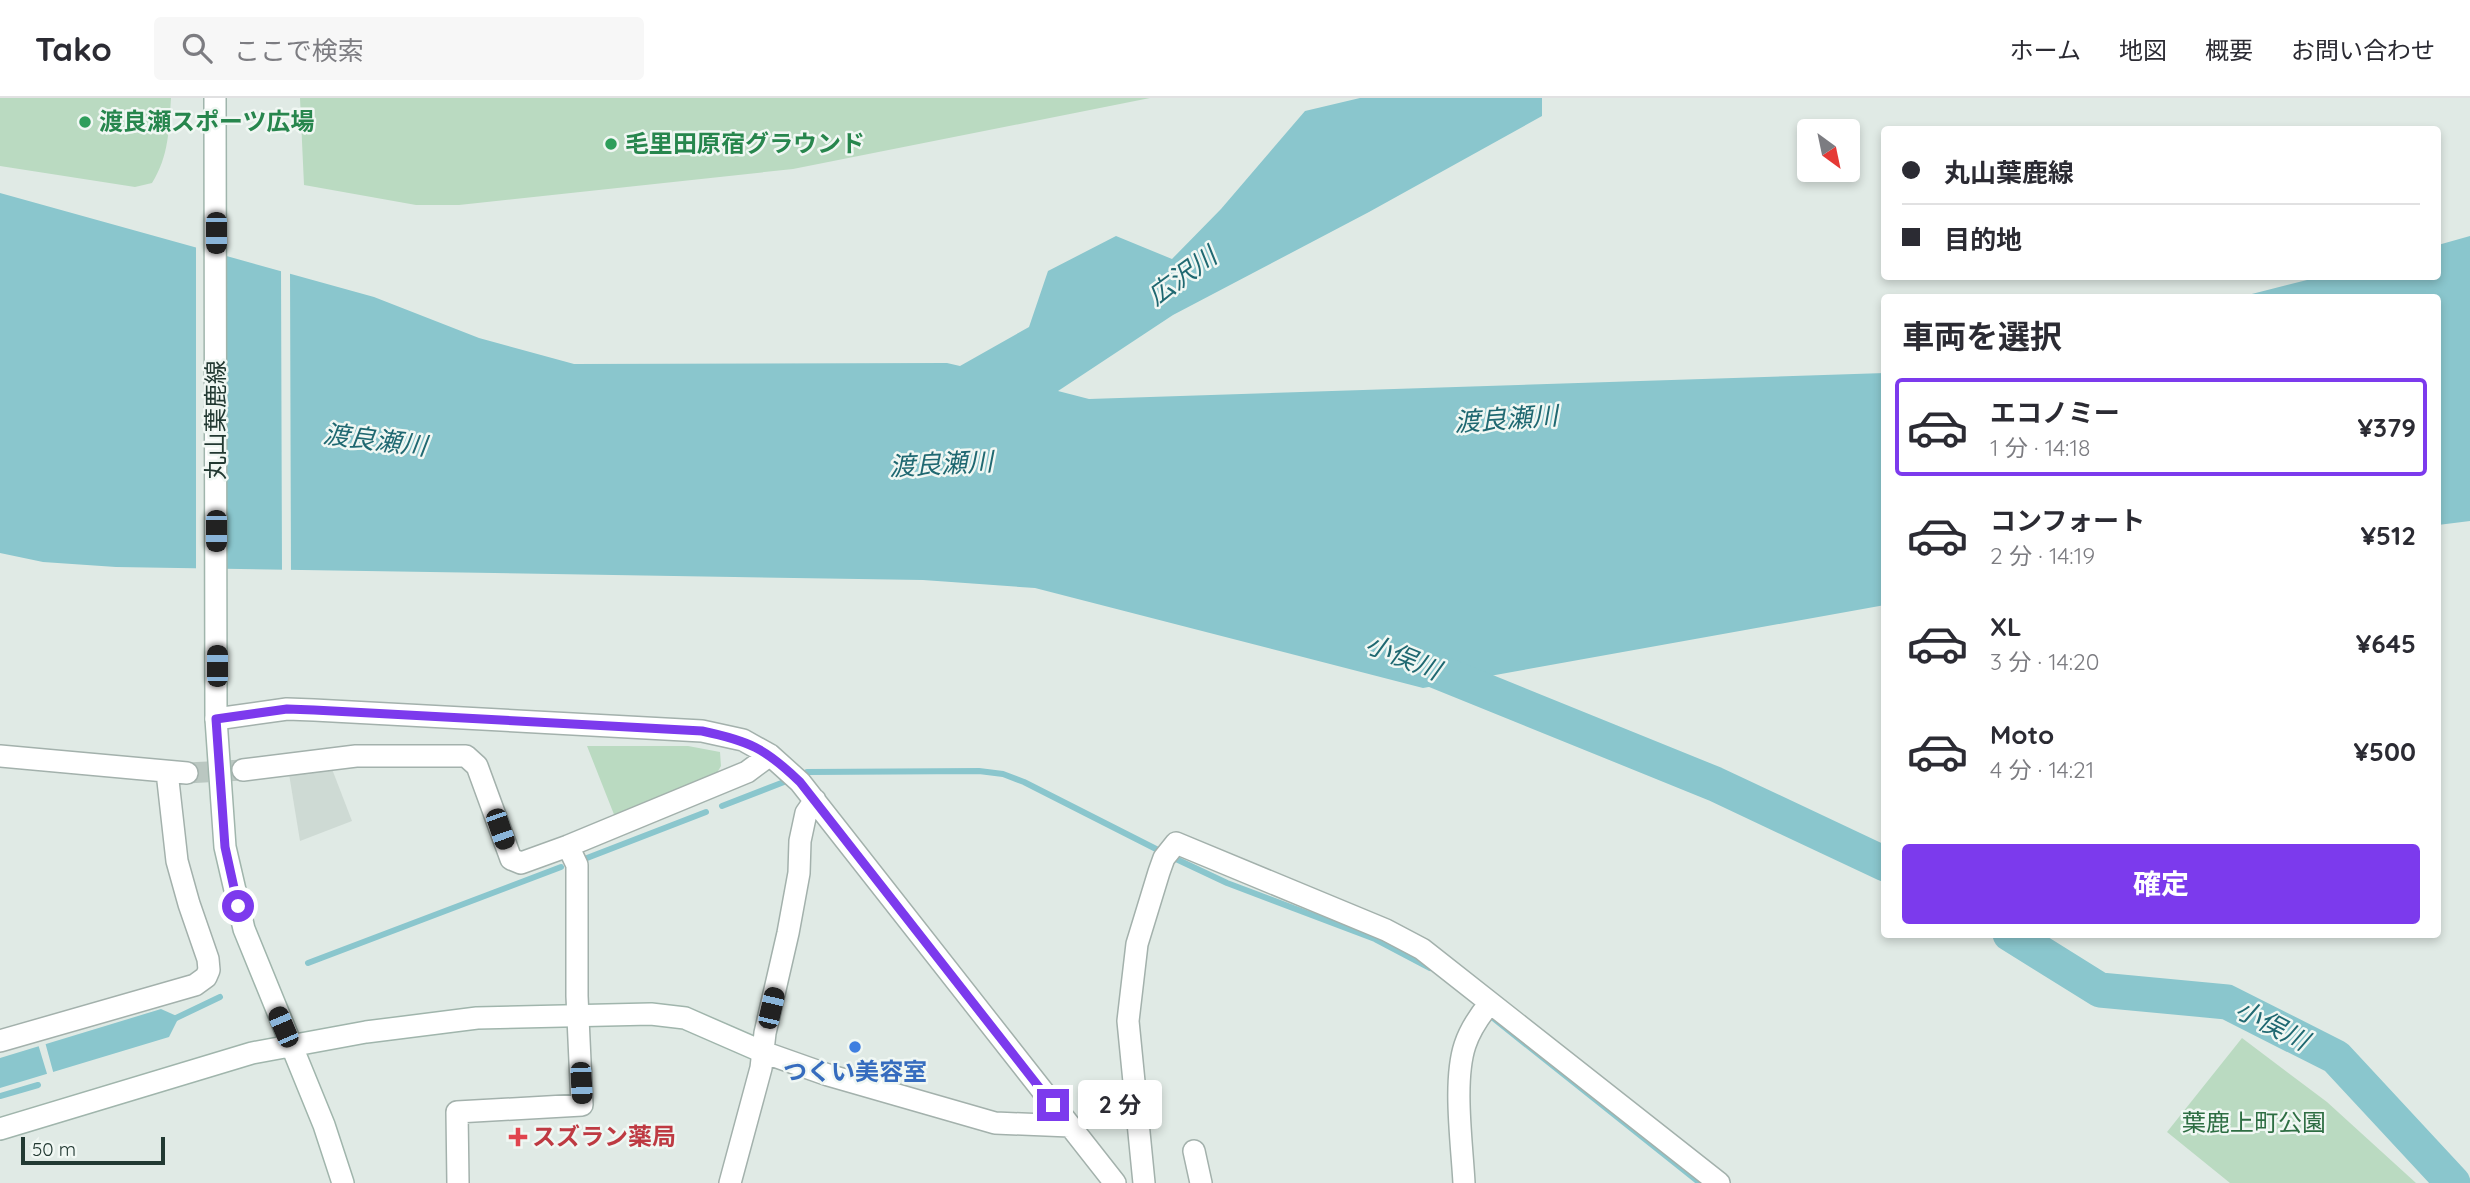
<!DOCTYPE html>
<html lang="ja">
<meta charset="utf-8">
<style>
:root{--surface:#fff;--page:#f7f7f7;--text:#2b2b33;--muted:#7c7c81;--line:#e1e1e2;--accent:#7c3aed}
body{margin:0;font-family:Quicksand,"Noto Sans JP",sans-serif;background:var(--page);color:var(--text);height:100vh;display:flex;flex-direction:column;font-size:26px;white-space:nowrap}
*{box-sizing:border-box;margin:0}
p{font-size:23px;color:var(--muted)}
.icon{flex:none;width:38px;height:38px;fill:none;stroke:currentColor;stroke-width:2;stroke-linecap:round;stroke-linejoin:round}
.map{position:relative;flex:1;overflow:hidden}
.panel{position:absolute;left:1881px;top:196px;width:560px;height:644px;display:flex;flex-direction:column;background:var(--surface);border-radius:7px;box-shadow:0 4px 10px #0003}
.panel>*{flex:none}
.top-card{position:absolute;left:1881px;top:28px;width:560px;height:154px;border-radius:7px;box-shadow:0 4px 10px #0003;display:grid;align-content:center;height:154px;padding:0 21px;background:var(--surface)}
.needle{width:46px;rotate:147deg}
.buttons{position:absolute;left:1797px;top:21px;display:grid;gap:14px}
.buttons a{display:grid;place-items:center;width:63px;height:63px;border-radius:7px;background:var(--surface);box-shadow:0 4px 10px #0003;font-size:35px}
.scale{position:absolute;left:21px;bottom:18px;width:144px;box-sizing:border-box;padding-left:7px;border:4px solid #223932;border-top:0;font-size:19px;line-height:24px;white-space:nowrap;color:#223932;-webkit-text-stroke:5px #f0f7f3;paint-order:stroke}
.end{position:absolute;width:32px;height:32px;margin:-16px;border:9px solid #7c3aed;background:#fff;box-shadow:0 0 0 4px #fff}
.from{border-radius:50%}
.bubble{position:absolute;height:49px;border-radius:7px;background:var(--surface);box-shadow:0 4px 10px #0003;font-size:23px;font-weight:700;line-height:49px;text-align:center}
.car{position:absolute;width:21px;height:42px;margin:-21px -10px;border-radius:9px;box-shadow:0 0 5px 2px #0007;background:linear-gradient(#222 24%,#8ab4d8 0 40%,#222 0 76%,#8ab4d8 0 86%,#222 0)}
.top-card b{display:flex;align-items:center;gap:24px;height:66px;font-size:26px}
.top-card b+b{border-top:2px solid var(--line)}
.top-card i{width:18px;height:18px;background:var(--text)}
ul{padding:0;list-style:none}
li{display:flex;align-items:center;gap:21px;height:98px;margin:0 14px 10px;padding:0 7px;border:4px solid transparent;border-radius:7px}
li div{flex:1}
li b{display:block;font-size:26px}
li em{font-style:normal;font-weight:700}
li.selected{border-color:var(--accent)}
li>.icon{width:63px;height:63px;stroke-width:1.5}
h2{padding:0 21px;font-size:32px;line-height:84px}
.button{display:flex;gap:14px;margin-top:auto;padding:14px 21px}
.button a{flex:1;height:80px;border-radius:7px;background:var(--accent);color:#fff;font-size:28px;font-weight:700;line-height:80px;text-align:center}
header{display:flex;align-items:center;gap:42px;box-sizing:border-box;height:98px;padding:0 35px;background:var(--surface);border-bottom:2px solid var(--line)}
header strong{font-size:33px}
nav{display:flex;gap:38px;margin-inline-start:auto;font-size:24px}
.search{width:490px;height:63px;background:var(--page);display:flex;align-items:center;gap:18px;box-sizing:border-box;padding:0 24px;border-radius:7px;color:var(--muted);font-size:26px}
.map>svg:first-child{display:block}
.built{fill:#cedad4}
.green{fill:#badac1}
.water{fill:#8ac6cd}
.pier{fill:#e0eae5}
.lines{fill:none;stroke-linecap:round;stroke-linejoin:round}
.stream{stroke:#8ac6cd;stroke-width:6}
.river{stroke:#8ac6cd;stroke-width:35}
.street-tunnel{stroke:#bac7c1;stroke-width:21;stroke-dasharray:21 10;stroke-linecap:butt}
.street-casing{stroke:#a3b1ac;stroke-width:24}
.secondary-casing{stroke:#a0b5ac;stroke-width:24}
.street{stroke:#fff;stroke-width:21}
.secondary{stroke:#fff;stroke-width:21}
.route{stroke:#7c3aed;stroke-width:9}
.leisure-dot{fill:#2e9e5b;stroke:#f0f7f3;stroke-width:2.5}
.shop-dot{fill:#3f7fe0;stroke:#f0f7f3;stroke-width:2.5}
.health-dot{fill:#e0444e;stroke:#f0f7f3;stroke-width:2.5}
.labels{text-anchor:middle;stroke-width:5;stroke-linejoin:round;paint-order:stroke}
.leisure-label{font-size:24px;font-weight:bold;fill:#27864d;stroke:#f0f7f3;text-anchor:start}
.street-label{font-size:24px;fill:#223932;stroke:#f0f7f3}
.shop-label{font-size:24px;font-weight:bold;fill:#366cbe;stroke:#f0f7f3}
.park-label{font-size:24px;fill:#2e6e43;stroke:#f0f7f3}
.health-label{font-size:24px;font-weight:bold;fill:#be3a42;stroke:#f0f7f3;text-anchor:start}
.water-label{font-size:26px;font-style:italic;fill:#1f6871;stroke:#f0f7f3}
</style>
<header>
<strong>Tako</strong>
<div class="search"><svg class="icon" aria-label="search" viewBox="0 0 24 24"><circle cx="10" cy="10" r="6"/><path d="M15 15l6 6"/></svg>ここで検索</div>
<nav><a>ホーム</a><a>地図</a><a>概要</a><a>お問い合わせ</a></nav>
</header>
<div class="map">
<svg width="2470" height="1085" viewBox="0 0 2470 1085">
<rect width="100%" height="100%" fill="#e0eae5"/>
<path class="built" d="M332 671 352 723 300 743 289 676Z"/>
<path class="green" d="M0 0H171C169 31 169 58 152 85L135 89 0 68Z
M300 0H1150L793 71 459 107H416L304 87Z
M587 648H688L720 654 721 668 714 680 615 719Z
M2242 940 2327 1004 2416 1085H2230L2167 1034Z"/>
<path class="water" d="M1360 0H1542V18L1369 114 1173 217 1058 293 1089 301 1885 275V507L1423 590 1035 490 923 482 116 469 43 464 0 455V95L374 199 479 240 574 266 947 265 960 268 1029 229 1048 173 1116 138 1172 161 1221 111 1305 13Z
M2470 138V423L2438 427V200L2240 199 2319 179 2438 178V147Z
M161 911 179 919 169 939 0 990V960Z"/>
<path class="pier" d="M196 146 225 154V474L196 473Z
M281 169 290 172 291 475H282Z
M45 944 54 977 48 979 38 946Z"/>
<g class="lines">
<path class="stream" d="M807 674 979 673 1003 676 1024 684 1162 754
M722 708 784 684
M587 760 706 714
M1176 761 1227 785 1375 841 1430 870
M308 865 561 769
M1488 916 1700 1085
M174 921 220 899
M0 998 38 987"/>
<path class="river" d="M1419 566 1715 686 1885 766
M2010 836 2100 892 2227 904 2336 959 2453 1085"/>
<path class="street-tunnel" d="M187 675 243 672"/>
<defs>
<path id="street" d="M216 621 287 611 314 612 702 633 743 642 770 657 800 684 1115 1085
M0 658 187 675
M243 672 356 658H466L477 668 511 761 521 765 568 748 747 674 770 657
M0 943 195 887 206 879 209 872 208 861 189 806 177 763 167 674
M763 954 828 977 995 1025 1070 1028
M1194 1053 1201 1085
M458 1085 457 1014 582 1007 577 898V767L568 748
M730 1085 761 970 765 935 788 835 799 775 800 743 806 715 815 702
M1144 1085 1128 923 1137 846 1159 774 1164 760 1176 745 1386 832 1422 851 1719 1085
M1464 1085C1462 1046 1453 983 1465 947 1470 932 1480 917 1490 905"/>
<path id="secondary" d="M215 0 216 621 225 749 244 831 324 1027 343 1085
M0 1031 252 955 366 934 477 920 651 916 685 920 763 954"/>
</defs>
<use href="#street" class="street-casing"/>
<use href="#secondary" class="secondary-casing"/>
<use href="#street" class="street"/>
<use href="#secondary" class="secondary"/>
</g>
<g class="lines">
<path class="route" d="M238 808 225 749 216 621 287 611 314 612 702 633C749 643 765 650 800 684L1053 1007"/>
</g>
<g class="leisure-dot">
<circle cx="85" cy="24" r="7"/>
<circle cx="611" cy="46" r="7"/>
</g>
<circle class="shop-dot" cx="855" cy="949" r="7"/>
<path class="health-dot" d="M514.5 1028.5h7v7h7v7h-7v7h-7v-7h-7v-7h7z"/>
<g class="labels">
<g class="leisure-label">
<text x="99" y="32">渡良瀬スポーツ広場</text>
<text x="625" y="54">毛里田原宿グラウンド</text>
</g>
<g class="street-label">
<text transform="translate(216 322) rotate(-90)" y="8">丸山葉鹿線</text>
</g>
<g class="shop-label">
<text x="855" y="982">つくい美容室</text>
</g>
<g class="park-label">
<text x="2254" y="1033">葉鹿上町公園</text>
</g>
<g class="health-label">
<text x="532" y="1047">スズラン薬局</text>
</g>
<g class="water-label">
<text transform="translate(1182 178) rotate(-36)" y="9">広沢川</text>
<text transform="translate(1506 321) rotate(-4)" y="9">渡良瀬川</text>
<text transform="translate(375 342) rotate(7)" y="9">渡良瀬川</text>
<text transform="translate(941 366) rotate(-3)" y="9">渡良瀬川</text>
<text transform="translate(1403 559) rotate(22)" y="9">小俣川</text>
<text transform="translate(2272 927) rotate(27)" y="9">小俣川</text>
</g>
</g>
</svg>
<div class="buttons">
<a><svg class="needle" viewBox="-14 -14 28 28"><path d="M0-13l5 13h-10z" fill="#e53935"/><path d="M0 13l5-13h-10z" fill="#7c7c81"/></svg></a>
</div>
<div class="scale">50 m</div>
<i class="end from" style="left:238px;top:808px"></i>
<i class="end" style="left:1053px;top:1007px"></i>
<div class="bubble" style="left:1078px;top:982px;width:84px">2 分</div>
<i class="car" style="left:216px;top:135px;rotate:180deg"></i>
<i class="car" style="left:216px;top:433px;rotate:180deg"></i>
<i class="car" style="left:217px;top:568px;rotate:0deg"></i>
<i class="car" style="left:500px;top:731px;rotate:161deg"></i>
<i class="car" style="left:771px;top:910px;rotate:13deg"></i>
<i class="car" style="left:283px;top:929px;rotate:337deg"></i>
<i class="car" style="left:581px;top:985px;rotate:177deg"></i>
<div class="top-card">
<b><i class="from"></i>丸山葉鹿線</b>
<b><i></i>目的地</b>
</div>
<section class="panel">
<h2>車両を選択</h2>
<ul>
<li class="selected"><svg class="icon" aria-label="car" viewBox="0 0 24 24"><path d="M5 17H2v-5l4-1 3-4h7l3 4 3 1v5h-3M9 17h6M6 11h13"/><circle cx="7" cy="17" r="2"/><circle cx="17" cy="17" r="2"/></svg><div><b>エコノミー</b><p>1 分 · 14:18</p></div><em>¥379</em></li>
<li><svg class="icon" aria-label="car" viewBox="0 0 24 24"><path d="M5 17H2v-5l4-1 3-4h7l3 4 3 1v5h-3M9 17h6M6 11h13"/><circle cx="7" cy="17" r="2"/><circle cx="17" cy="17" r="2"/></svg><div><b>コンフォート</b><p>2 分 · 14:19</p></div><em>¥512</em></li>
<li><svg class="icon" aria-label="car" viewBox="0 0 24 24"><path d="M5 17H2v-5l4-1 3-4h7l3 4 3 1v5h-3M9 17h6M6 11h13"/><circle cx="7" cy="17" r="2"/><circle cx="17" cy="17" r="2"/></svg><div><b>XL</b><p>3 分 · 14:20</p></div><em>¥645</em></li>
<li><svg class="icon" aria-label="car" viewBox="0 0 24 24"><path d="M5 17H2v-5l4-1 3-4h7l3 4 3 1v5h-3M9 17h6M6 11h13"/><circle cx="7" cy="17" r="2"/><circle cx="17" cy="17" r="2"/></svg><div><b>Moto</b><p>4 分 · 14:21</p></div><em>¥500</em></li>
</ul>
<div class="button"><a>確定</a></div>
</section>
</div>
